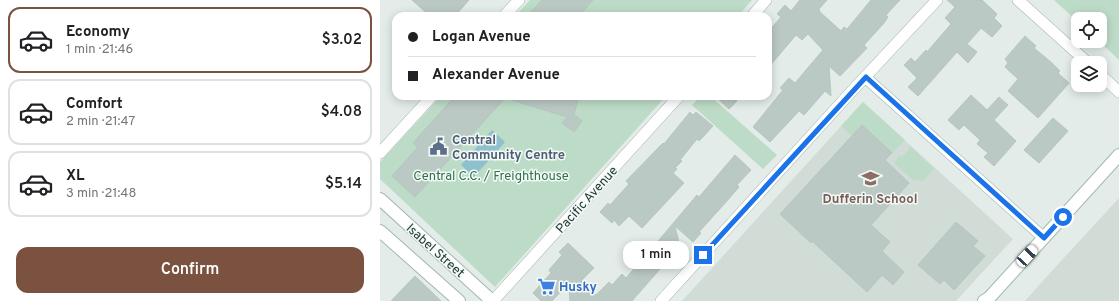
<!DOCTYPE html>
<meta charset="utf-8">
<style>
:root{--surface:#fff;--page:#f6f6f6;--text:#202124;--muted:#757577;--line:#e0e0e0;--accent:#7b5140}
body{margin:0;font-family:Overpass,sans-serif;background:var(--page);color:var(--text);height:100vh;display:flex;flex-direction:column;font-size:15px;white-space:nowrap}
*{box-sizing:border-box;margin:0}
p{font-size:13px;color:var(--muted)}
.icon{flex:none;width:22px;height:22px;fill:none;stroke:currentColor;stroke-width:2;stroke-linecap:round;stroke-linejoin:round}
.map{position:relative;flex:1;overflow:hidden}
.drawer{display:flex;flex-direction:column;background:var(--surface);width:380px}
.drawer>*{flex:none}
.guide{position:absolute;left:12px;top:12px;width:380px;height:88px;border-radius:12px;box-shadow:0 2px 10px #0003;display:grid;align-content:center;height:88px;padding:0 16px;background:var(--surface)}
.controls{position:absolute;left:691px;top:12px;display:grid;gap:8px}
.controls a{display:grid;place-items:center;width:36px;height:36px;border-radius:8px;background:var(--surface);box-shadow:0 2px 10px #0003;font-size:20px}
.end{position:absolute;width:18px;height:18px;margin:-9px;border:5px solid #1a73e8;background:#fff;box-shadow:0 0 0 2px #fff}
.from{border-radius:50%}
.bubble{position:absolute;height:28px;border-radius:12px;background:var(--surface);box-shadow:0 2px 10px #0003;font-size:13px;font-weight:600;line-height:28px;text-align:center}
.car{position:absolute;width:12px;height:24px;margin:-12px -6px;border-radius:5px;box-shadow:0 0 3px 1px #0007;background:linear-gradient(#fff 24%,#345 0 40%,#fff 0 76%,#345 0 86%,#fff 0)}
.guide b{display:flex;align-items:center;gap:14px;height:38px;font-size:15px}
.guide b+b{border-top:1px solid var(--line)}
.guide i{width:10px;height:10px;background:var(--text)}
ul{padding:7px 0 0;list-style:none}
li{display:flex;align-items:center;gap:12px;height:66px;margin:0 8px 6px;padding:0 8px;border:2px solid var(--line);border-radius:12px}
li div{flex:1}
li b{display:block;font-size:15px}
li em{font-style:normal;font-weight:600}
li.on{border-color:var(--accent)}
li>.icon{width:36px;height:36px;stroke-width:1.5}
.primary-button{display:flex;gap:8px;margin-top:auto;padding:8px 16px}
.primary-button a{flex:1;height:46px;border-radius:12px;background:var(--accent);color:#fff;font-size:16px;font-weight:600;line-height:46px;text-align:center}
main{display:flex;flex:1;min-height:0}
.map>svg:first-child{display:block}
.built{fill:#d1dcd7}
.green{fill:#bddcc7}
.water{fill:#8ec0ce}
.building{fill:#bbc9c4;stroke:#b5c5c0}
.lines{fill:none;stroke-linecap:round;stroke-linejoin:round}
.minor-casing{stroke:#a6b4af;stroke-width:12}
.secondary-casing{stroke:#a2b7b1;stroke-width:14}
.minor{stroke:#fff;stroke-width:11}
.secondary{stroke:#fff;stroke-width:12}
.route{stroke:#1a73e8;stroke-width:5}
.labels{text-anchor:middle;stroke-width:3;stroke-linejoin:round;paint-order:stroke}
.service-label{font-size:13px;font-weight:bold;fill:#4e5e75;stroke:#f3f9f6;text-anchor:start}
.park-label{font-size:13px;fill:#30714d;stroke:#f3f9f6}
.education-label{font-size:13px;font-weight:bold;fill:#785e54;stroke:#f3f9f6}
.street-label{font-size:13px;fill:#233c37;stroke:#f3f9f6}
.shop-label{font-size:13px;font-weight:bold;fill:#366cbe;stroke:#f3f9f6;text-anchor:start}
</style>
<main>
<section class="drawer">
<ul>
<li class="on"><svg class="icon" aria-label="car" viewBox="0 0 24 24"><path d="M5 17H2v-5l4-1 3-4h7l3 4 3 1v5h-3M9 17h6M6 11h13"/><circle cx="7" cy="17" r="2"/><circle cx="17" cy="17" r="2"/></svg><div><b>Economy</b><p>1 min · 21:46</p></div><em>$3.02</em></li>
<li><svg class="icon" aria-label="car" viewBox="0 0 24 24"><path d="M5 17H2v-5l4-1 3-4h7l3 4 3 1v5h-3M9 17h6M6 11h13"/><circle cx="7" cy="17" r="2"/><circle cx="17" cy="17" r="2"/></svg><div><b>Comfort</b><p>2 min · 21:47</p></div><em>$4.08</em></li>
<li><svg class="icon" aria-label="car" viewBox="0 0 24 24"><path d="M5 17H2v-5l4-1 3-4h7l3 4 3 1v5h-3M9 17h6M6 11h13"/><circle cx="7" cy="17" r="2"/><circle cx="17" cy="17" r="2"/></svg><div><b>XL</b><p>3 min · 21:48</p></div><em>$5.14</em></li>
</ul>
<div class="primary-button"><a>Confirm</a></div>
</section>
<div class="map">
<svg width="739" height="301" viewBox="0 0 739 301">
<rect width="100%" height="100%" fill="#e3ece8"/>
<path class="built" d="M483 102 633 239 576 301H302Z
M739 198V301H645L670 273Z"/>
<path class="green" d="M150 0H372L358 16H135Z
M674 0H739V60L719 41H720V19H698V22Z
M61 96H286L115 287 0 179V162Z
M321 96H330L397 155 383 169 312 105Z
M483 102 525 140 512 153 482 125 472 136 461 126Z
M531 147 554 169 543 181 533 180 514 163 520 155 522 157Z"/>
<path class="water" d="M112 130 125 142 94 177 81 165Z"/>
<path class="building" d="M32 0H89L75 16H50Z
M162 0H213L199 16H147Z
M420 0H447L439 9 440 12 461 31 464 27 467 29 491 0H520L506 15 508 17 504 23 484 45 487 48 460 76 449 66 451 96 445 91 424 115 419 111 390 142 373 127 403 90 400 88 409 78 415 83 443 50 428 34 422 40 416 35 388 68V32L401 17 397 14 405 5 411 11Z
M567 0H602L617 14 614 18 622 26 612 37 601 28 587 44 597 52 588 63 577 52 538 96 528 87 537 78 524 65 531 58 535 62 546 50 547 52 571 24 565 18 575 7Z
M645 36 656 46 654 48 672 63 680 71 678 73 689 83 658 118 628 91 638 79 625 67 628 63 625 59Z
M591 95 607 110 619 97 628 105 614 120 636 141 614 166 604 157 608 153 597 144 600 140 584 125 579 130 568 120Z
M75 96H199L194 114 202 121 194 132 182 123 187 117 125 98 35 197 12 176 38 147 33 143Z
M335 96H352L357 101 349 109Z
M310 112 313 115 316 112 333 126 322 138 319 141 317 139 300 160 302 161 295 168 297 169 293 173 304 183 262 228 249 216 239 226 234 220 232 223 220 212 228 203 230 205 249 184 246 181 283 143 284 144Z
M673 118 688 131 659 163 644 150Z
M482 125 512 153 505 160 529 183 491 225 510 242 502 251 524 272 513 285 502 275 487 292 432 241 431 243 400 214Z
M355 155 371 170 357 185 359 187 346 202 319 232 321 233 313 242 295 226 304 263 293 254 252 301H190L189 283 172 301H161L153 293 171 273 169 270 182 255 179 252 188 243 214 268 201 281 216 295 229 282 232 285 242 274 246 278 266 255 263 252 271 244 274 246 317 195 319 197Z
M576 222 598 241 593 246 605 256 574 290 564 280 560 284 538 265Z
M35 276 61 301H11Z"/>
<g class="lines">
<defs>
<path id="minor" d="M638 0 708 63
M124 16 139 0
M372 16 386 0
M720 74 739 92
M485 77 664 238
M0 153 52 96
M113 301 299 96
M281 301 471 92 557 0"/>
<path id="secondary" d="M0 199 112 301
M0 231 79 301
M604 301 609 298 739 155"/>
</defs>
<use href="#minor" class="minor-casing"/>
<use href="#secondary" class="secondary-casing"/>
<use href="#minor" class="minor"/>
<use href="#secondary" class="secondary"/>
</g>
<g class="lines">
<path class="route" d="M323 255 486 77 664 238 683 217"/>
</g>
<defs>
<symbol id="civic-bare" viewBox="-9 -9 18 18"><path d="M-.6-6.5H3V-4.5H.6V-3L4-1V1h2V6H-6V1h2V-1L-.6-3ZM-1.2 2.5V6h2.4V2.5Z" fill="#5c6f8a" stroke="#f3f9f6" stroke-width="2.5" paint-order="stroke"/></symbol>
<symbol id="school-bare" viewBox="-9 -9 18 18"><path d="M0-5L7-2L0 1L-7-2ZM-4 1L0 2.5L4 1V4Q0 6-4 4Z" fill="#8d6e63" stroke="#f3f9f6" stroke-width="2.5" paint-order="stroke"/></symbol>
<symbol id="supermarket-bare" viewBox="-9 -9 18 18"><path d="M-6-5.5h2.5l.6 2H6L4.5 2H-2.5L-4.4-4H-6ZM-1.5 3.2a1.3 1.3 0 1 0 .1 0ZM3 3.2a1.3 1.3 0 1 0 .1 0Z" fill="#3f7fe0" stroke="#f3f9f6" stroke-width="2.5" paint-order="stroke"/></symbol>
</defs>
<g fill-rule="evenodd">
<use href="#civic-bare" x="46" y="134" width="25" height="25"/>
<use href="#school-bare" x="478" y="166" width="25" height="25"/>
<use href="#supermarket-bare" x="154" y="274" width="25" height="25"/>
</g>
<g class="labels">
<g class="service-label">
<text x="72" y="144">Central<tspan x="72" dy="15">Community Centre</tspan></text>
</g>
<g class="park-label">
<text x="111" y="180">Central C.C. / Freighthouse</text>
</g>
<g class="education-label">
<text x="490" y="203">Dufferin School</text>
</g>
<g class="street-label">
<text transform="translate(206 199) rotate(-48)" y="5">Pacific Avenue</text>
<text transform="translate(56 250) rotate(42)" y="5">Isabel Street</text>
</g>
<g class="shop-label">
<text x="179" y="291">Husky</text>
</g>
</g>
</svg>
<div class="controls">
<a><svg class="icon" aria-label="locate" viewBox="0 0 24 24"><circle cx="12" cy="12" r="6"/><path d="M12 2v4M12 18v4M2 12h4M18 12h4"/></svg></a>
<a><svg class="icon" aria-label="layers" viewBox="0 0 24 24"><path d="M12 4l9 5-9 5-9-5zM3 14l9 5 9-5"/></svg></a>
</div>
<i class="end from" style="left:683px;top:217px"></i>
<i class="end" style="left:323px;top:255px"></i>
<div class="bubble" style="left:243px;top:241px;width:66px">1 min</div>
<i class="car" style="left:647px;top:256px;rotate:43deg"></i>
<div class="guide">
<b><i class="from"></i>Logan Avenue</b>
<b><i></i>Alexander Avenue</b>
</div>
</div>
</main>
